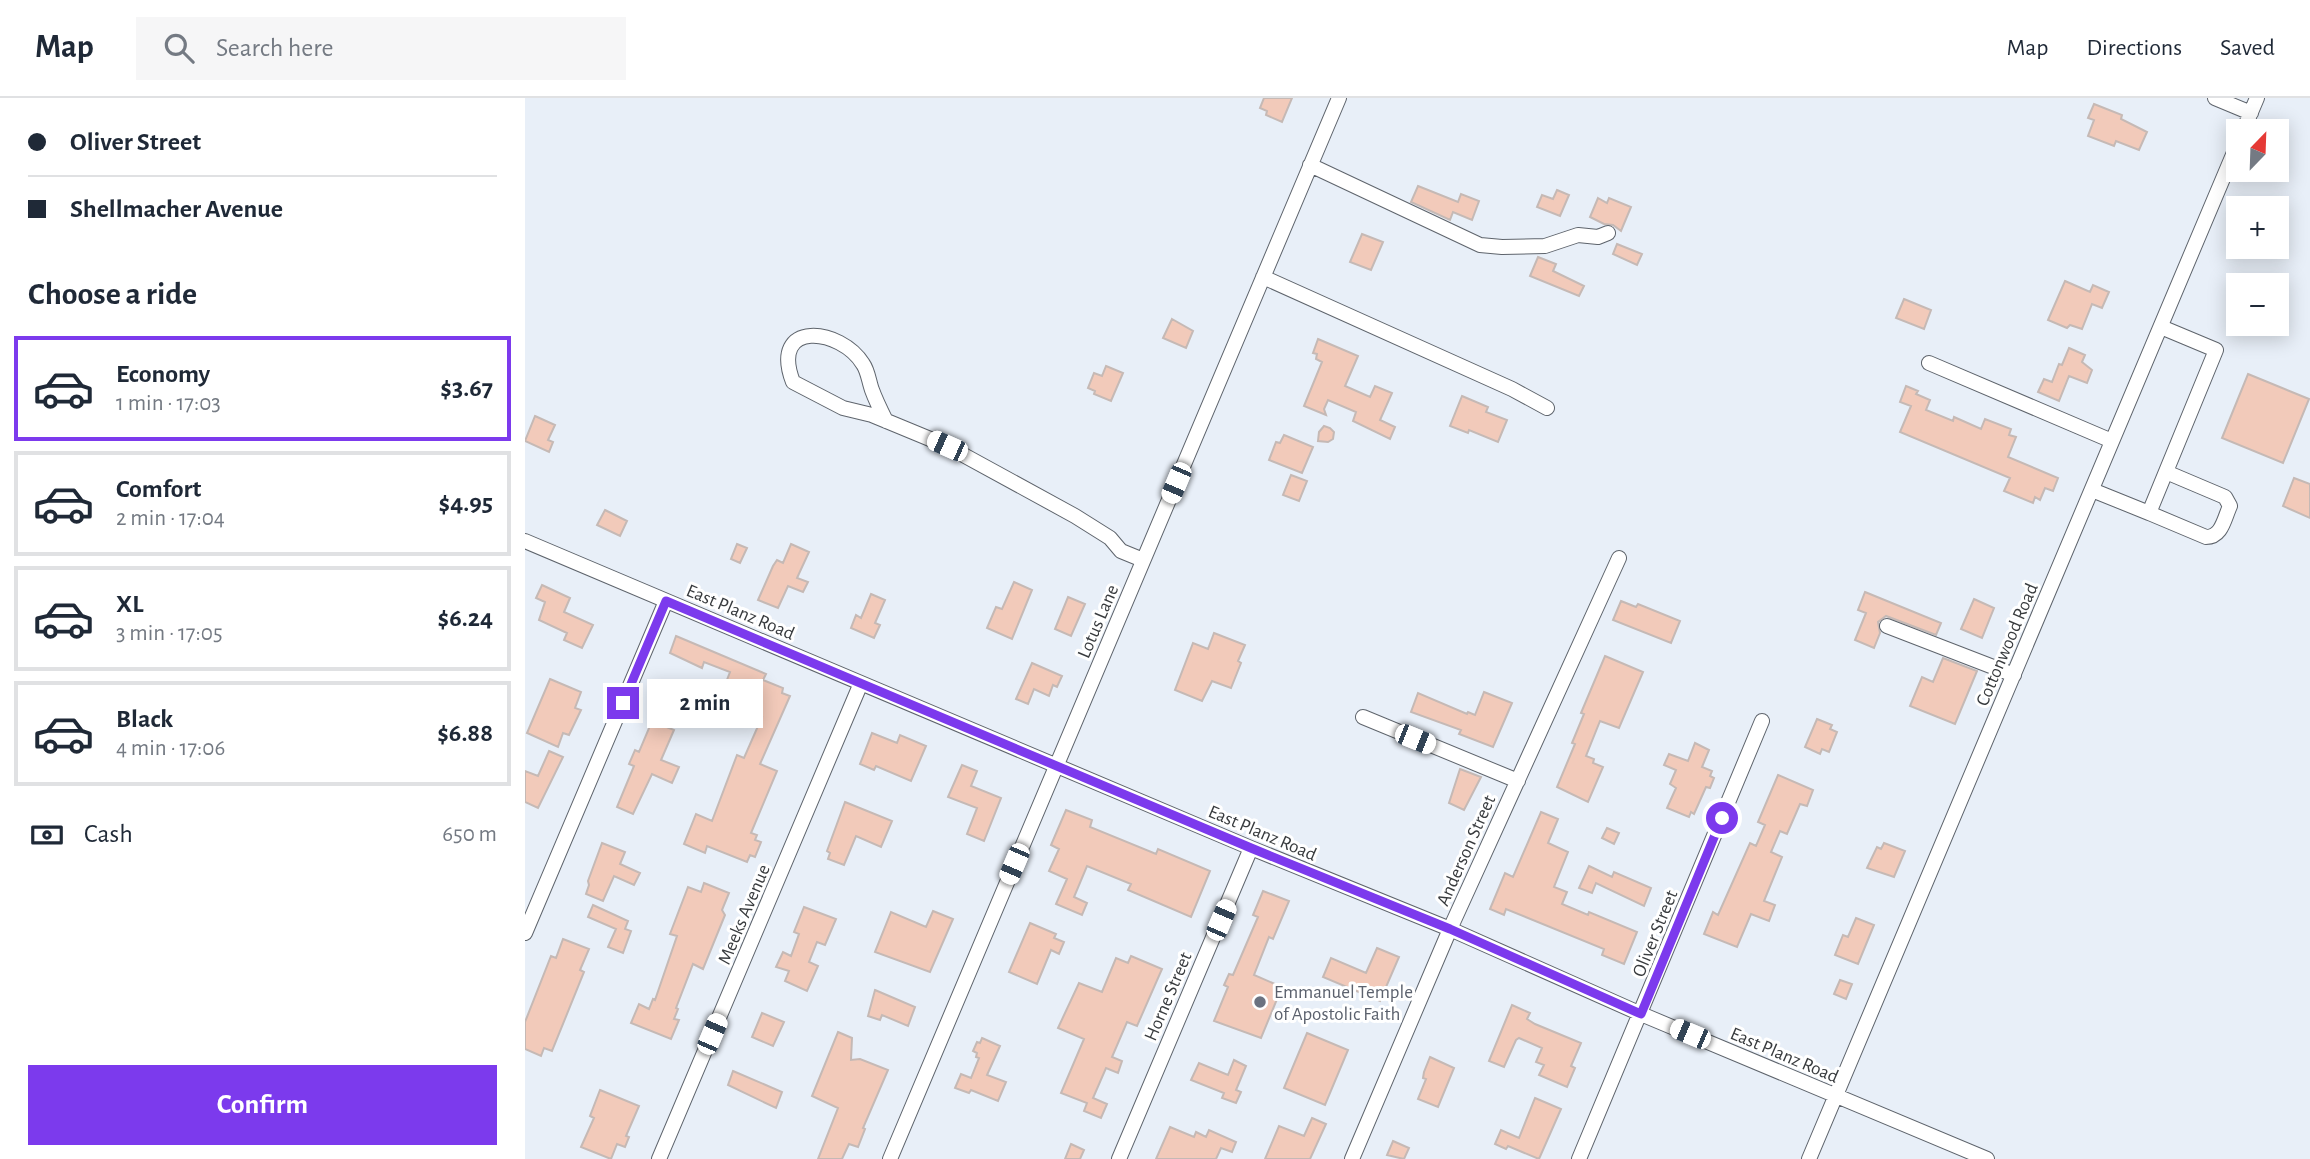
<!DOCTYPE html>
<meta charset="utf-8">
<style>
:root{--surface:#fff;--page:#f6f6f7;--text:#1f2937;--muted:#747a83;--line:#e0e1e3;--accent:#7c3aed}
body{margin:0;font-family:"Alegreya Sans",sans-serif;background:var(--page);color:var(--text);height:100vh;display:flex;flex-direction:column;font-size:26px;white-space:nowrap}
*{box-sizing:border-box;margin:0}
p{font-size:23px;color:var(--muted)}
.icon{flex:none;width:38px;height:38px;fill:none;stroke:currentColor;stroke-width:2;stroke-linecap:round;stroke-linejoin:round}
.map{position:relative;flex:1;overflow:hidden}
.panel{display:flex;flex-direction:column;background:var(--surface);width:525px}
.panel>*{flex:none}
.top-card{display:grid;align-content:center;height:154px;padding:0 28px;background:var(--surface)}
.needle{width:46px;rotate:23deg}
.controls{position:absolute;left:1701px;top:21px;display:grid;gap:14px}
.controls a{display:grid;place-items:center;width:63px;height:63px;border-radius:0px;background:var(--surface);box-shadow:0 4px 18px #0003;font-size:35px}
.end{position:absolute;width:32px;height:32px;margin:-16px;border:9px solid #7c3aed;background:#fff;box-shadow:0 0 0 4px #fff}
.from{border-radius:50%}
.bubble{position:absolute;height:49px;border-radius:0px;background:var(--surface);box-shadow:0 4px 18px #0003;font-size:23px;font-weight:700;line-height:49px;text-align:center}
.car{position:absolute;width:21px;height:42px;margin:-21px -10px;border-radius:9px;box-shadow:0 0 5px 2px #0007;background:linear-gradient(#fff 24%,#345 0 40%,#fff 0 76%,#345 0 86%,#fff 0)}
.top-card b{display:flex;align-items:center;gap:24px;height:66px;font-size:26px}
.top-card b+b{border-top:2px solid var(--line)}
.top-card i{width:18px;height:18px;background:var(--text)}
ul{padding:0;list-style:none}
li{display:flex;align-items:center;gap:21px;height:105px;margin:0 14px 10px;padding:0 14px;border:4px solid var(--line);border-radius:0px}
li div{flex:1}
li b{display:block;font-size:26px}
li em{font-style:normal;font-weight:700}
li.active{border-color:var(--accent)}
li>.icon{width:63px;height:63px;stroke-width:1.5}
h2{padding:0 28px;font-size:32px;line-height:84px}
.pay{display:flex;align-items:center;gap:18px;height:77px;padding:0 28px;font-size:26px}
.pay p{margin-inline-start:auto}
.action{display:flex;gap:14px;margin-top:auto;padding:14px 28px}
.action a{flex:1;height:80px;border-radius:0px;background:var(--accent);color:#fff;font-size:28px;font-weight:700;line-height:80px;text-align:center}
header{display:flex;align-items:center;gap:42px;box-sizing:border-box;height:98px;padding:0 35px;background:var(--surface);border-bottom:2px solid var(--line)}
header strong{font-size:33px}
nav{display:flex;gap:38px;margin-inline-start:auto;font-size:24px}
.search{width:490px;height:63px;background:var(--page);display:flex;align-items:center;gap:18px;box-sizing:border-box;padding:0 24px;border-radius:0px;color:var(--muted);font-size:26px}
main{display:flex;flex:1;min-height:0}
.map>svg:first-child{display:block}
.building{fill:#f2caba;stroke:#c5b9b5;stroke-width:2}
.lines{fill:none;stroke-linecap:round;stroke-linejoin:round}
.minor-casing{stroke:#5e646c;stroke-width:16}
.minor{stroke:#fff;stroke-width:14}
.route{stroke:#7c3aed;stroke-width:9}
.worship-dot{fill:#6b7280;stroke:#fff;stroke-width:2.5}
.labels{text-anchor:middle;stroke-width:6;stroke-linejoin:round;paint-order:stroke}
.street-label{font-size:19px;fill:#383b3e;stroke:#fff}
.worship-label{font-size:19px;fill:#5b616d;stroke:#fff;text-anchor:start}
</style>
<header>
<strong>Map</strong>
<div class="search"><svg class="icon" aria-label="search" viewBox="0 0 24 24"><circle cx="10" cy="10" r="6"/><path d="M15 15l6 6"/></svg>Search here</div>
<nav><a>Map</a><a>Directions</a><a>Saved</a></nav>
</header>
<main>
<section class="panel">
<div class="top-card">
<b><i class="from"></i>Oliver Street</b>
<b><i></i>Shellmacher Avenue</b>
</div>
<h2>Choose a ride</h2>
<ul>
<li class="active"><svg class="icon" aria-label="car" viewBox="0 0 24 24"><path d="M5 17H2v-5l4-1 3-4h7l3 4 3 1v5h-3M9 17h6M6 11h13"/><circle cx="7" cy="17" r="2"/><circle cx="17" cy="17" r="2"/></svg><div><b>Economy</b><p>1 min · 17:03</p></div><em>$3.67</em></li>
<li><svg class="icon" aria-label="car" viewBox="0 0 24 24"><path d="M5 17H2v-5l4-1 3-4h7l3 4 3 1v5h-3M9 17h6M6 11h13"/><circle cx="7" cy="17" r="2"/><circle cx="17" cy="17" r="2"/></svg><div><b>Comfort</b><p>2 min · 17:04</p></div><em>$4.95</em></li>
<li><svg class="icon" aria-label="car" viewBox="0 0 24 24"><path d="M5 17H2v-5l4-1 3-4h7l3 4 3 1v5h-3M9 17h6M6 11h13"/><circle cx="7" cy="17" r="2"/><circle cx="17" cy="17" r="2"/></svg><div><b>XL</b><p>3 min · 17:05</p></div><em>$6.24</em></li>
<li><svg class="icon" aria-label="car" viewBox="0 0 24 24"><path d="M5 17H2v-5l4-1 3-4h7l3 4 3 1v5h-3M9 17h6M6 11h13"/><circle cx="7" cy="17" r="2"/><circle cx="17" cy="17" r="2"/></svg><div><b>Black</b><p>4 min · 17:06</p></div><em>$6.88</em></li>
</ul>
<div class="pay"><svg class="icon" aria-label="cash" viewBox="0 0 24 24"><path d="M3 7h18v10H3z"/><circle cx="12" cy="12" r="2"/></svg>Cash<p>650 m</p></div>
<div class="action"><a>Confirm</a></div>
</section>
<div class="map">
<svg width="1785" height="1061" viewBox="0 0 1785 1061">
<rect width="100%" height="100%" fill="#e8eff8"/>
<path class="building" d="M739 0H767L757 24 741 17 742 13 735 10Z
M1569 6 1597 17 1596 21 1622 34 1614 52 1591 43 1589 48 1563 38 1569 22 1563 20Z
M893 88 933 104 936 96 954 103 947 122 928 114 925 122 886 104Z
M1032 92 1044 97 1035 118 1012 109 1017 97 1028 101Z
M1073 100 1082 105 1084 100 1106 109 1096 133 1088 127 1079 126 1065 119Z
M837 136 858 144 846 172 825 164Z
M1092 146 1117 156 1112 167 1088 156Z
M1013 159 1031 166 1028 173 1059 188 1054 198 1005 178Z
M1540 183 1565 194 1568 187 1584 194 1577 210 1567 206 1557 231 1545 227 1542 230 1523 222Z
M1379 201 1406 212 1399 231 1371 220Z
M647 221 668 233 661 250 638 240Z
M793 241 833 258 820 288 845 299 850 288 867 295 855 322 870 329 865 341 828 323 831 314 803 302 799 311 801 317 779 308 797 264 791 261 792 256 788 255Z
M1544 250 1560 257 1557 264 1567 272 1562 285 1544 278 1534 303 1513 294 1519 281 1527 284 1534 266 1537 267Z
M581 268 598 275 586 303 569 296 570 293 563 290 569 275 577 278Z
M1723 276 1784 301 1758 365 1697 340Z
M1381 288 1393 293 1391 296 1405 302 1401 312 1428 323 1429 319 1456 331 1460 321 1486 331 1484 337 1491 339 1483 359 1533 380 1528 393 1520 390 1515 402 1510 399 1508 405 1479 393 1485 380 1375 334 1386 308 1375 304Z
M937 298 963 309 961 314 982 322 973 344 944 332 943 335 925 328Z
M10 318 30 327 23 342 28 344 24 354 0 343Z
M799 328 805 330 809 334 808 341 803 344 793 343 794 334Z
M759 337 788 349 777 375 744 362 751 344 755 345Z
M766 377 782 383 774 403 758 397Z
M1769 380 1785 386V420L1758 408Z
M80 412 102 423 95 438 72 427Z
M212 446 222 450 215 465 206 461Z
M266 446 284 454 272 480 283 484 278 494 263 488 253 510 233 502 248 468 252 462 258 465Z
M489 484 507 492 487 541 462 530 471 509 477 511Z
M17 487 45 500 39 514 68 527 57 550 39 542 42 535 14 522 20 504 11 500Z
M1340 494 1416 525 1411 537 1361 518 1353 524 1355 535 1349 550 1330 542 1341 515 1333 512Z
M346 496 360 502 350 525 355 527 349 540 326 530 331 517 336 520Z
M543 499 560 506 546 538 530 531Z
M1449 501 1469 510 1457 540 1436 531Z
M1096 503 1111 509 1113 506 1155 523 1146 545 1088 522Z
M689 535 720 547 713 563 716 565 706 590 687 583 677 603 650 592 668 545 683 551Z
M151 538 241 576 238 582 258 590 257 595 265 598 235 666 252 673 226 735 232 737 230 742 236 744 230 759 225 757 222 764 182 748 180 755 159 746 171 716 187 723 212 657 219 660 237 619 228 616 233 602 200 587 205 574 179 564 177 570 145 555Z
M1080 558 1118 574 1094 630 1075 623 1061 658 1069 661 1068 665 1078 669 1063 704 1032 689 1050 646 1047 645 1059 616 1056 615Z
M1418 560 1452 573 1430 626 1385 608 1397 579 1408 584Z
M507 565 537 578 532 589 528 587 524 598 509 591 503 606 491 601Z
M25 581 56 594 50 610 56 612 44 637 38 635 33 649 2 635Z
M959 594 987 605 968 649 934 636 936 632 886 614 893 595 942 616 943 614 950 617Z
M1292 621 1307 627 1305 631 1312 634 1304 654 1297 651 1295 656 1280 649Z
M127 623 149 632 136 662 154 669 147 685 127 676 108 716 92 709 109 668 104 666 110 652 114 654Z
M347 635 372 645 375 637 401 648 386 683 351 668 349 672 335 666Z
M1170 645 1184 652 1177 669 1187 673 1185 678 1189 680 1185 690 1181 689 1169 716 1166 714 1164 719 1142 710 1151 690 1145 686 1151 672 1139 667 1144 656 1163 663Z
M24 653 38 659 13 710 0 704V673L13 678Z
M437 667 452 673 446 688 476 700 459 743 442 736 452 710 423 699Z
M935 671 956 679 939 712 924 705Z
M1253 677 1288 692 1282 708 1275 706 1262 736 1255 733 1246 754 1257 759 1239 803 1250 807 1244 823 1226 816 1212 849 1179 836 1188 814 1193 817 1225 745 1231 748 1240 727 1233 724Z
M320 704 367 723 356 749 331 738 319 767 303 761 305 755 302 753Z
M541 712 567 722 565 729 631 756 633 751 685 773 666 819 603 792 606 786 562 768 549 799 562 805 557 817 531 806 542 781 524 773 534 751 526 747Z
M1016 714 1033 721 1023 745 1043 754 1029 789 1042 794 1037 806 1063 817 1064 814 1112 834 1099 866 1077 857 1079 851 981 811 979 817 965 811 980 775 988 779Z
M1082 730 1094 735 1089 746 1077 740Z
M77 745 100 754 95 766 115 775 109 787 89 778 78 803 61 796 64 787 63 783Z
M1359 745 1380 753 1369 779 1342 770 1352 749 1356 751Z
M1064 768 1087 779 1089 774 1126 790 1119 808 1071 785 1067 795 1054 790Z
M179 785 204 795 197 812 200 817 178 871 168 866 151 910 153 911 149 921 154 922 146 941 106 925 114 906 124 911 128 901 130 902 152 838 145 836 163 789 176 794Z
M738 793 764 803 748 841 744 839 729 877 757 889 736 940 689 923 703 889 699 887 704 876 708 877 733 819 728 817Z
M68 807 103 823 100 831 106 833 98 855 83 849 91 831 63 819Z
M279 809 311 821 300 847 292 844 284 864 293 868 282 893 260 883 264 873 251 869 258 854 266 858 274 836 269 834Z
M408 813 428 821 405 874 350 854 366 814 401 829Z
M1331 820 1349 827 1333 866 1310 857 1318 837 1323 839Z
M505 825 531 836 529 840 539 844 534 856 526 852 512 886 484 874Z
M38 841 64 851 55 872 59 874 27 953 19 950 16 958 0 951V924L26 858 31 860Z
M852 850 874 859 855 903 798 879 806 860 841 875Z
M606 858 637 871 612 928 602 924 587 959 597 963 593 975 581 970 568 1000 582 1006 576 1020 559 1013 562 1005 536 995 559 941 533 930 554 885 577 894 591 860 603 865Z
M1315 882 1327 886 1321 901 1309 896Z
M350 892 390 909 383 928 357 917 355 922 343 918Z
M987 907 1005 915 1002 921 1010 926 1056 945 1046 968 1050 970 1042 989 1014 977 1019 967 1011 964 1017 950 994 940 991 942 979 969 964 963Z
M237 915 259 924 248 948 227 939Z
M313 934 327 940 326 962 335 961 363 972 338 1030 340 1031 333 1049 324 1046 317 1061H293L313 1010 287 998Z
M782 935 823 952 800 1007 759 990Z
M457 940 475 948 462 977 481 984 473 1003 446 992 444 995 430 990 436 976 446 980 454 960 451 959 452 955 448 953 452 944 455 945Z
M905 959 929 970 913 1009 893 1001 901 981 898 980 899 974Z
M709 962 721 968 711 992 716 994 711 1005 697 1000 699 995 666 982 674 965 703 977Z
M208 973 257 994 251 1010 203 987Z
M75 992 114 1008 101 1038 104 1039 100 1049 92 1046 86 1061 56 1049 69 1020 65 1018Z
M1010 1000 1036 1011 1014 1061 983 1048 981 1051 970 1046 976 1032 994 1040Z
M787 1020 801 1026 785 1061H740L754 1028 779 1038Z
M645 1029 669 1039 671 1034 681 1039 684 1032 711 1044 707 1054 696 1050 691 1061H631Z
M868 1043 884 1050 879 1061 862 1057Z
M546 1046 559 1052 555 1061H540Z"/>
<g class="lines">
<defs>
<path id="minor" d="M1690 0 1726 15
M1718 33 1732 0
M785 67 955 147 977 149 1020 148 1053 137 1073 139 1083 135
M738 179 987 291 1022 310
M1404 265 1587 343
M361 323C356 313 351 303 347 292 344 284 343 273 338 266 316 230 244 221 268 284L318 310 347 317 422 348 550 418 585 440 596 453 618 462
M1567 392 1624 415 1691 252 1636 229
M1624 415 1681 439C1697 439 1699 421 1705 408L1700 399 1641 374
M0 443 726 750 925 831 1116 916 1462 1061
M1362 528 1489 577
M838 619 993 683
M0 835 141 503
M134 1061 336 585
M365 1061 814 0
M594 1061 726 750
M827 1061 925 831 1094 460
M1054 1061 1237 623
M1284 1061 1713 45"/>
</defs>
<use href="#minor" class="minor-casing"/>
<use href="#minor" class="minor"/>
</g>
<g class="lines">
<path class="route" d="M98 605 141 503 726 750 925 831 1116 916 1197 720"/>
</g>
<circle class="worship-dot" cx="735" cy="904" r="7"/>
<g class="labels">
<g class="street-label">
<text transform="translate(216 513) rotate(23)" y="7">East Planz Road</text>
<text transform="translate(572 523) rotate(-67)" y="7">Lotus Lane</text>
<text transform="translate(1481 546) rotate(-67)" y="7">Cottonwood Road</text>
<text transform="translate(738 734) rotate(23)" y="7">East Planz Road</text>
<text transform="translate(940 752) rotate(-66)" y="7">Anderson Street</text>
<text transform="translate(218 816) rotate(-67)" y="7">Meeks Avenue</text>
<text transform="translate(1129 835) rotate(-68)" y="7">Oliver Street</text>
<text transform="translate(642 898) rotate(-67)" y="7">Horne Street</text>
<text transform="translate(1260 956) rotate(23)" y="7">East Planz Road</text>
</g>
<g class="worship-label">
<text x="749" y="900">Emmanuel Temple<tspan x="749" dy="22">of Apostolic Faith</tspan></text>
</g>
</g>
</svg>
<div class="controls">
<a><svg class="needle" viewBox="-14 -14 28 28"><path d="M0-13l5 13h-10z" fill="#e53935"/><path d="M0 13l5-13h-10z" fill="#747a83"/></svg></a>
<a>+</a>
<a>−</a>
</div>
<i class="end from" style="left:1197px;top:720px"></i>
<i class="end" style="left:98px;top:605px"></i>
<div class="bubble" style="left:122px;top:581px;width:116px">2 min</div>
<i class="car" style="left:422px;top:348px;rotate:294deg"></i>
<i class="car" style="left:651px;top:385px;rotate:203deg"></i>
<i class="car" style="left:890px;top:641px;rotate:112deg"></i>
<i class="car" style="left:489px;top:766px;rotate:203deg"></i>
<i class="car" style="left:696px;top:822px;rotate:23deg"></i>
<i class="car" style="left:187px;top:936px;rotate:23deg"></i>
<i class="car" style="left:1165px;top:936px;rotate:293deg"></i>
</div>
</main>
